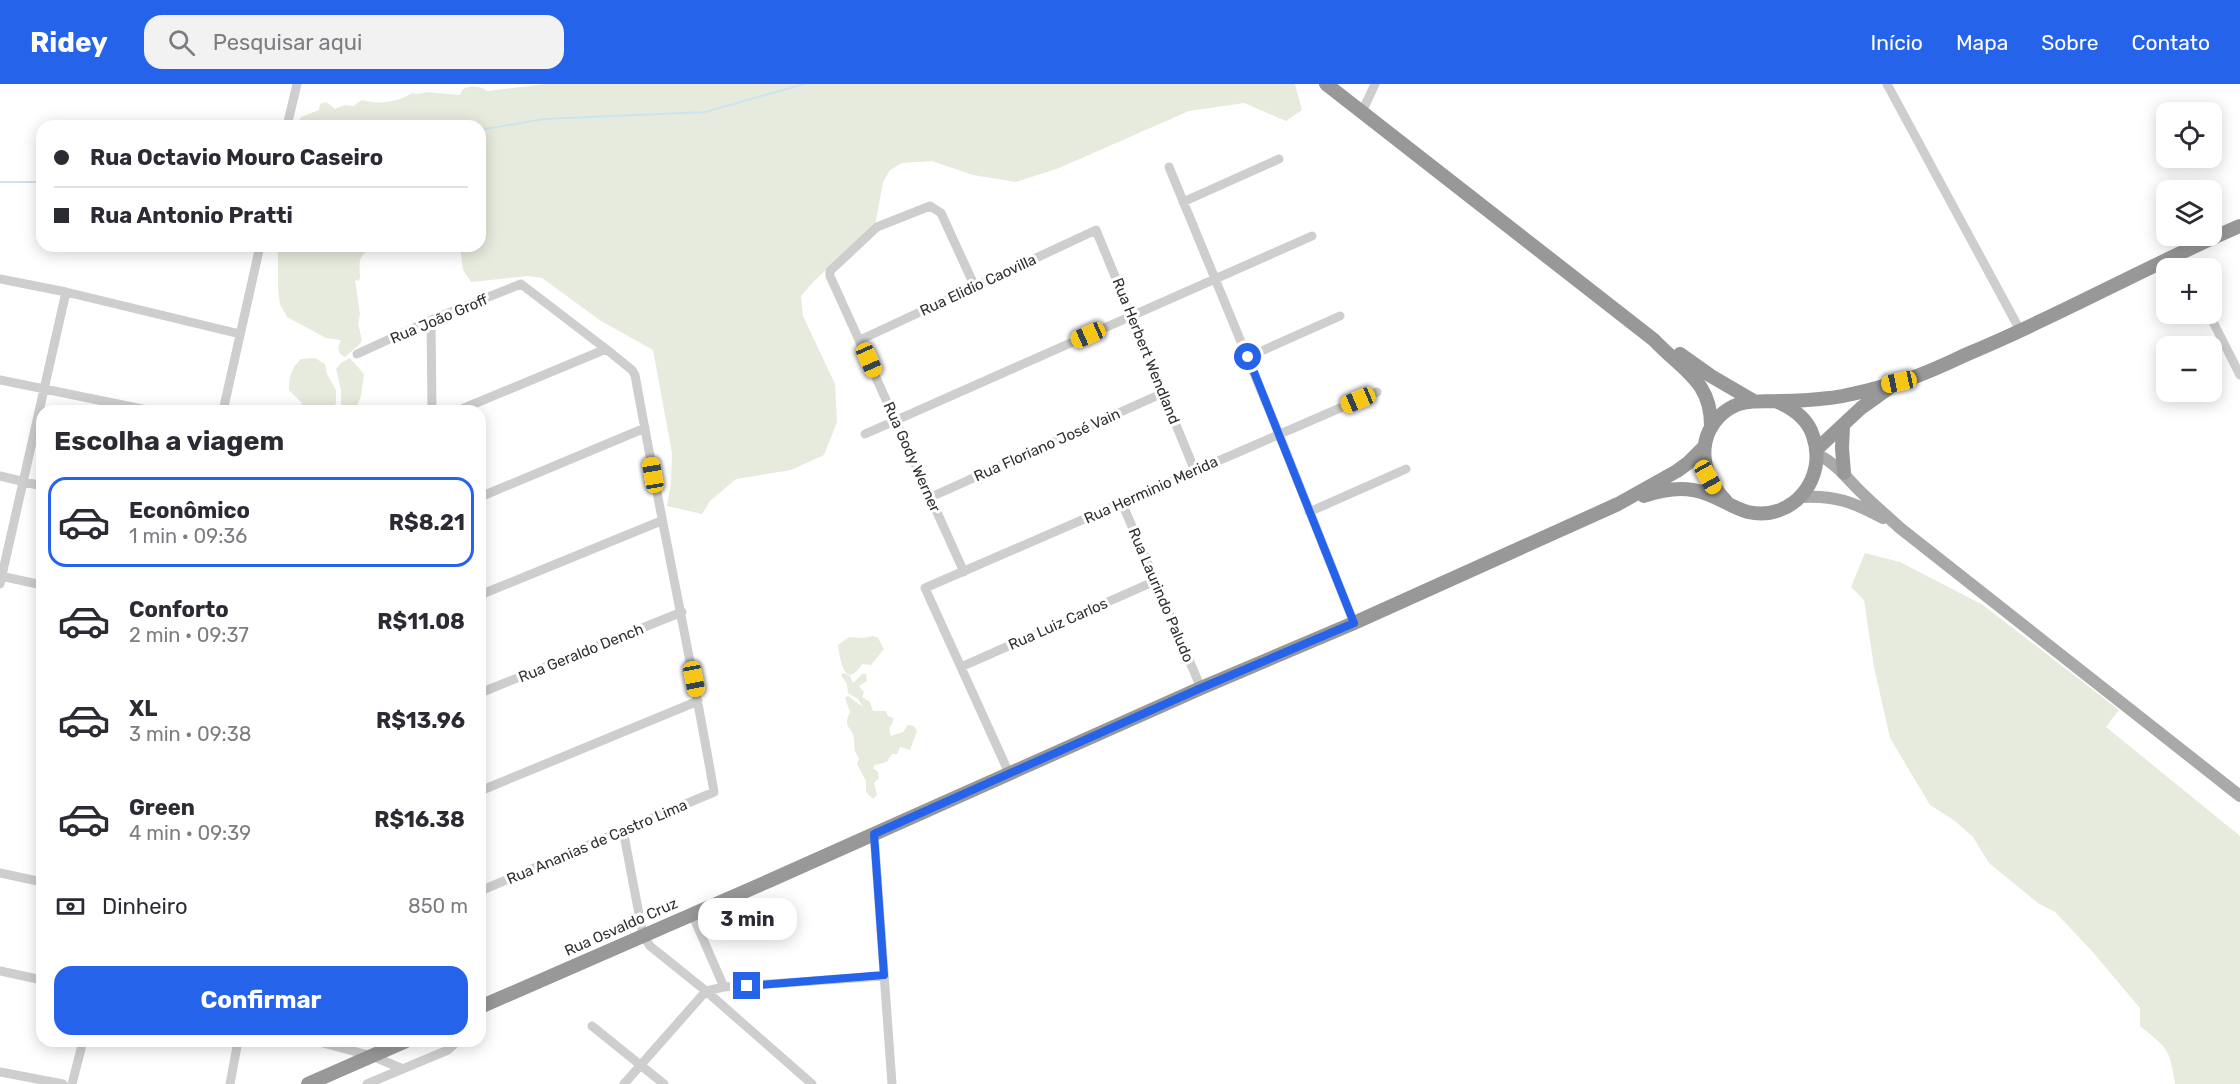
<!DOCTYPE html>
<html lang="pt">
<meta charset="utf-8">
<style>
:root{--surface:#fff;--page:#f2f2f3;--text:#2b2b33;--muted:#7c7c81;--line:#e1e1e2;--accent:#2563eb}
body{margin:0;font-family:Rubik,sans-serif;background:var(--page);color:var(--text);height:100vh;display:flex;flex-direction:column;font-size:22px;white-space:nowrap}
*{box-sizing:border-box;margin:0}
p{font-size:20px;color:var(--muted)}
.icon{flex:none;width:33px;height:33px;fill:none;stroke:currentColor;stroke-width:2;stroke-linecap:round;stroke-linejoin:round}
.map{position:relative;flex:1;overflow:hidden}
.side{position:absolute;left:36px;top:321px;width:450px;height:642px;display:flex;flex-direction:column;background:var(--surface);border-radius:18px;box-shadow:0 3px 15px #0003}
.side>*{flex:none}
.guide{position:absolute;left:36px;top:36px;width:450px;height:132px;border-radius:18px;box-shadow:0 3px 15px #0003;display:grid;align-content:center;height:132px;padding:0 18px;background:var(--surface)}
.buttons{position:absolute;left:2156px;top:18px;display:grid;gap:12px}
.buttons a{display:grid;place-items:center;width:66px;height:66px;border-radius:12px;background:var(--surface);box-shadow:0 3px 15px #0003;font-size:30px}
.end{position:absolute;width:27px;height:27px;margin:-14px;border:8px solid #2563eb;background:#fff;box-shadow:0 0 0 3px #fff}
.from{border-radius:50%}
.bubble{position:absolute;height:42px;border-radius:18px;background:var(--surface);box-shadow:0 3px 15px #0003;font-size:20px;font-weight:700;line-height:42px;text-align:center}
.car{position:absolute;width:18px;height:36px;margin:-18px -9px;border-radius:8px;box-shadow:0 0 4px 2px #0007;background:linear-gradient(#f5c518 24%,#345 0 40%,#f5c518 0 76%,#345 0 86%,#f5c518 0)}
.guide b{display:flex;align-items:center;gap:21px;height:57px;font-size:22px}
.guide b+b{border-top:2px solid var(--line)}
.guide i{width:15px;height:15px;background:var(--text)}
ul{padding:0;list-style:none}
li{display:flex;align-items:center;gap:18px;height:90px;margin:0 12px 9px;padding:0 6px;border:3px solid transparent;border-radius:18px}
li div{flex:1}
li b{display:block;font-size:22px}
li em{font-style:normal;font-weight:700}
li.on{border-color:var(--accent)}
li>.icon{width:54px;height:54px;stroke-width:1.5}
h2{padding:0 18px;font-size:27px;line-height:72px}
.pay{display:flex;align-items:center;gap:15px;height:66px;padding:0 18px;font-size:22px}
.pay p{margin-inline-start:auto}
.primary-button{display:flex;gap:12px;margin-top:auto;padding:12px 18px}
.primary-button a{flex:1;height:69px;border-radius:18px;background:var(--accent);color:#fff;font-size:24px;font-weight:700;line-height:69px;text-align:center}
header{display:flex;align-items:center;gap:36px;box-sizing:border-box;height:84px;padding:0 30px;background:var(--accent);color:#fff}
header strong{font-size:28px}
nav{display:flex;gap:33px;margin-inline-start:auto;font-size:21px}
.search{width:420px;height:54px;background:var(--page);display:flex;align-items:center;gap:15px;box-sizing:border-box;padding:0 21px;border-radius:18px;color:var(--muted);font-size:22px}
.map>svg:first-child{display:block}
.green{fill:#e6ebdd}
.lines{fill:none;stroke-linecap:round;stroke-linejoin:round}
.stream{stroke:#cce4ee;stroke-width:2}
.minor{stroke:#cecece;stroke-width:9}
.major{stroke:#a9a9a9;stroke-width:12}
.highway{stroke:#989898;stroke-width:14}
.route{stroke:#2563eb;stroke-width:8}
.labels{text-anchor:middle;stroke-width:6;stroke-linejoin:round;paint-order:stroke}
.street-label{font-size:15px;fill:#313131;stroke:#fff}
</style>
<header>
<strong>Ridey</strong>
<div class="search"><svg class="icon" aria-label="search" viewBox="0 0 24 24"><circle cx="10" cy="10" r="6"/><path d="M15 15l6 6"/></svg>Pesquisar aqui</div>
<nav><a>Início</a><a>Mapa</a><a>Sobre</a><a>Contato</a></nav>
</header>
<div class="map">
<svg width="2240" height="1000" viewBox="0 0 2240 1000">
<rect width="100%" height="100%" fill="#fff"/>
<path class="green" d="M546 0H1295L1302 26 1286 37 1244 19 1189 27 1059 84 1016 98 973 91 932 77 902 79 890 86 883 98 875 142 815 196 801 212 803 232 835 300 837 338 824 371 791 386 736 395 710 417 702 430 667 422 671 398 672 369 653 266 601 237 542 194 528 192 471 198 463 186 460 162H480V42H295L301 33 319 26 320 20 326 18 335 25 345 21 353 22 362 16C378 21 398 18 412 9L416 10 427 8 460 11 462 6C471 0 479 2 488 7Z
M278 162H376C358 173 359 173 360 194L358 197 355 196 360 230 358 240 362 256 360 260 345 273C336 269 338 263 341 256L326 254 287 233 280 220 278 205Z
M315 274 325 280 327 290 336 306V319L332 327H298L302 319 289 306C289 293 291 284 301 275Z
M350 274 364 290 361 312 355 327H341V306L336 285 341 279Z
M1865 469 1900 478 1983 521 2119 626 2106 643 2240 752V1000H2175C2170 964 2167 964 2140 942V924L2091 866 2055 828 2038 819 1989 779 1973 753 1955 737 1930 721 1890 654 1874 583 1864 516 1851 503Z
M873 552 878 554 884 565 871 581 862 580C845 607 840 576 838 561L849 553 862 554Z
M844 589 850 592 853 599 862 590H866L867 597 859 602 864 608 862 613 870 618 873 627H886L888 632 893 634V638L889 644 891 652 903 648 908 641 914 642 917 647 910 666 900 663 897 670H892L887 678 875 681 873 684 878 688 879 694 874 699 877 711 873 715 866 708V697L857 680 859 674C853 665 855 664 854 655 852 641 842 645 850 628L845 614 848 612 863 623 858 615 848 609 847 600 841 591Z"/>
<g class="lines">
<path class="stream" d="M480 46 544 35 705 28 804 0
M0 98H42"/>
<path class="minor" d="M1887 0 2021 248
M1362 28 1375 0
M287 42 297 0
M1169 83 1279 350 1354 539
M1183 118 1279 75
M2179 168 2187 184
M0 195 66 208 240 250
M2209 230 2240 291
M431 236 432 327
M860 256 1096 146 1195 387
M357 270 431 236 521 200 606 265 632 286 635 291C660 431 690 569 714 708L480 807
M1248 273 1340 232
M0 296 152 327
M223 327 260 162
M457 327 606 265
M865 350 1312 152
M0 392 42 402
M480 413 645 344
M931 413 1163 309
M1122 419 1201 604
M1309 428 1406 385
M964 488 830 192V187L877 143 930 122 941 129 975 203
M0 492 42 501
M0 500 66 208
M480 511 661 437
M961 583 1155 497
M480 609 682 528
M1009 689 925 504 1377 308
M480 707 698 617
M623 746 643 851 650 862 706 907 812 1000
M874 750 892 1000
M0 789 42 798
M692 830 724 903
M0 887 42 896
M592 942 664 1000
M315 957 372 972 403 985
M0 988 63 1000
M72 1000 83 957
M230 1000 238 957
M367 1000 448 966 458 957
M624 1000 706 907 724 903 884 892"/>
<path class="major" d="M1817 370C1833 378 1842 388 1854 401 1868 416 1885 430 1900 444L2240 712
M1801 413C1835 411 1853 418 1883 434"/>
<path class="highway" d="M1326 0 1654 256C1683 287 1712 297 1711 344
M1680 270 1711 292 1752 316
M1843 342 1842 364 1844 389
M1817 365 1861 324 1889 304
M1644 412C1661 406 1676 403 1693 406 1714 409 1729 423 1748 428 1793 438 1828 394 1813 352 1808 335 1794 325 1778 318
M1726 417C1702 392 1694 355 1723 329 1741 314 1758 318 1779 317 1796 317 1813 316 1829 314 1851 312 1874 304 1896 299 1922 292 1947 279 1972 268 2063 230 2149 181 2240 142
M480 923 771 796 1201 604 1354 539 1618 420 1677 387 1688 379 1705 362
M308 1000 406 957"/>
</g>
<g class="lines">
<path class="route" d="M747 902 884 891 874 750 1201 604 1354 539 1248 273"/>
</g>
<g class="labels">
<g class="street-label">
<text transform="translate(978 201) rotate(-25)" y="5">Rua Elidio Caovilla</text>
<text transform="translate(439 235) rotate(-23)" y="5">Rua João Groff</text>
<text transform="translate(1146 267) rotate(68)" y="5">Rua Herbert Wendland</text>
<text transform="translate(1047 361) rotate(-24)" y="5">Rua Floriano José Vain</text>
<text transform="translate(912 373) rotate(66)" y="5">Rua Gody Werner</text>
<text transform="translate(1151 406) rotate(-24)" y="5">Rua Herminio Merida</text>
<text transform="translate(1161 511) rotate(67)" y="5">Rua Laurindo Paludo</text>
<text transform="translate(1058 540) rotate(-24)" y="5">Rua Luiz Carlos</text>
<text transform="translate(581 569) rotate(-22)" y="5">Rua Geraldo Dench</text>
<text transform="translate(597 758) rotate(-23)" y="5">Rua Ananias de Castro Lima</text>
<text transform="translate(621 843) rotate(-24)" y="5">Rua Osvaldo Cruz</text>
</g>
</g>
</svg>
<div class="buttons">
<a><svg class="icon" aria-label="locate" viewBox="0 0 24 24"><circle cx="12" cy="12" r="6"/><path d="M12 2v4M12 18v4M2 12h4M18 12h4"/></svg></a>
<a><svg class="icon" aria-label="layers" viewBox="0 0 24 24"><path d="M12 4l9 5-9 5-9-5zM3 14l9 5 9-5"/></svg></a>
<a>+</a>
<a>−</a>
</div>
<i class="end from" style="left:1248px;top:273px"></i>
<i class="end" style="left:747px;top:902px"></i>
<div class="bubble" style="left:698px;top:814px;width:99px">3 min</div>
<i class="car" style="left:1088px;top:251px;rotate:246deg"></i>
<i class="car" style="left:869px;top:276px;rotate:156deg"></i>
<i class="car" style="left:1899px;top:298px;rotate:258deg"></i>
<i class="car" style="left:1358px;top:316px;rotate:247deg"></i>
<i class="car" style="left:653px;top:391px;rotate:350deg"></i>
<i class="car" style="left:1708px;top:393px;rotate:151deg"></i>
<i class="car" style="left:694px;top:595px;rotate:169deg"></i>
<div class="guide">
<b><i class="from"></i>Rua Octavio Mouro Caseiro</b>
<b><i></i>Rua Antonio Pratti</b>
</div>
<section class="side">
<h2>Escolha a viagem</h2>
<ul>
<li class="on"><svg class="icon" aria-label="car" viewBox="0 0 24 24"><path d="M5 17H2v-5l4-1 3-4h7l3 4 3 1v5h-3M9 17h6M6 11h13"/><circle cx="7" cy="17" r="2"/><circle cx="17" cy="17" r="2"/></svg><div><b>Econômico</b><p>1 min · 09:36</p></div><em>R$8.21</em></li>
<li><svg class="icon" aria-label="car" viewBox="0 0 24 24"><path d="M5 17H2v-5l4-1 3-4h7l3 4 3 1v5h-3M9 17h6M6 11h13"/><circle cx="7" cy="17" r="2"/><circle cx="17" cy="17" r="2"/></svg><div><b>Conforto</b><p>2 min · 09:37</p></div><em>R$11.08</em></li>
<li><svg class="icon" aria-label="car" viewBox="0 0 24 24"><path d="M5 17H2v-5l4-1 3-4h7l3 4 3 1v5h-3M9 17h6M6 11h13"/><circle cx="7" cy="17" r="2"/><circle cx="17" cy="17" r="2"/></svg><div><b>XL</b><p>3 min · 09:38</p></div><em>R$13.96</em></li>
<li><svg class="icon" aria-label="car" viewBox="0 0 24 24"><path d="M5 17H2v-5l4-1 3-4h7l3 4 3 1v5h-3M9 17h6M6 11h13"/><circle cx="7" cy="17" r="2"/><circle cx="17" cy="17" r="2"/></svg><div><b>Green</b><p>4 min · 09:39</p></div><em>R$16.38</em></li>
</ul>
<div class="pay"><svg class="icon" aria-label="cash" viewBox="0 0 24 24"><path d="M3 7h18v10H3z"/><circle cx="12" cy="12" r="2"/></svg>Dinheiro<p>850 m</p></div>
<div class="primary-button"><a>Confirmar</a></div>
</section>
</div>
